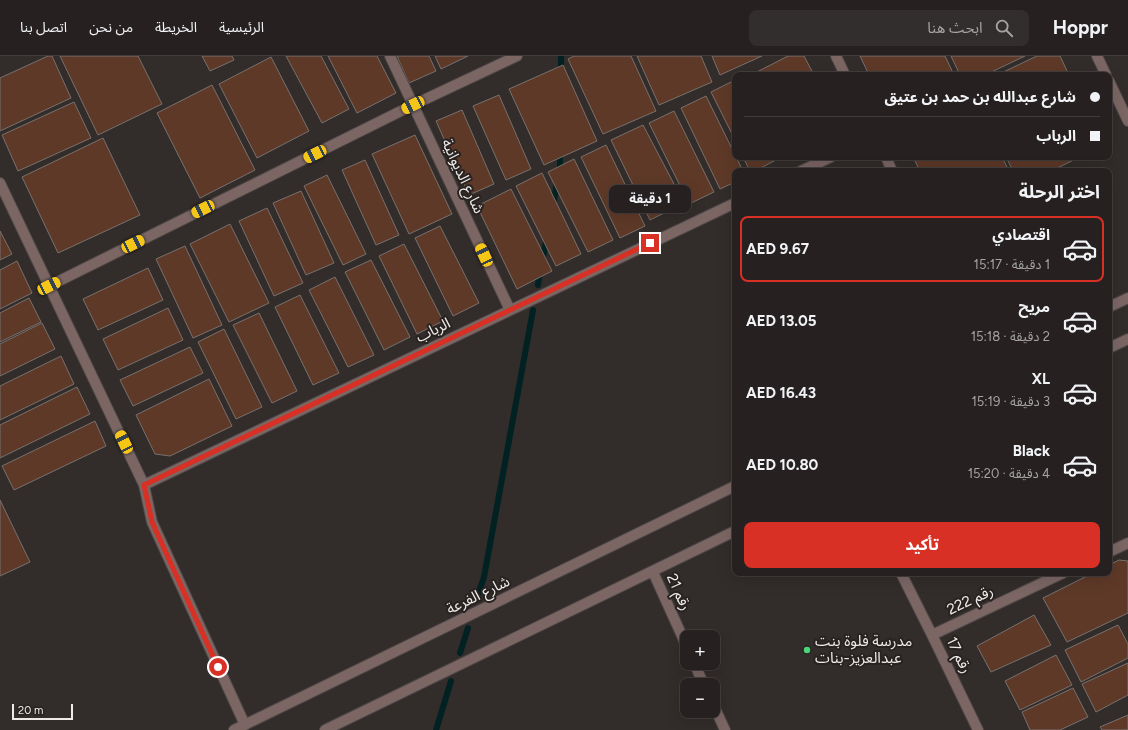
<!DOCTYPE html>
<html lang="ar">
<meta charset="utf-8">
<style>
:root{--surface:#262120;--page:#322e2d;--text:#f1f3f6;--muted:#a4a3a5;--line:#423e3e;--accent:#d93025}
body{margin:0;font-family:Figtree,"Noto Sans Arabic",sans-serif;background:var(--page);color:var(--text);direction:rtl;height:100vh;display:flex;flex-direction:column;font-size:15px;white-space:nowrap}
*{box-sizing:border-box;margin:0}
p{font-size:13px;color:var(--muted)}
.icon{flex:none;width:22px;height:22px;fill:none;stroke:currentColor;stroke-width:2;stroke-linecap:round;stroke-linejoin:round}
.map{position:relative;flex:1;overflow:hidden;direction:ltr}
.side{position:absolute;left:732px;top:112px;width:380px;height:408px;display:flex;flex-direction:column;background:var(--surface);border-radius:8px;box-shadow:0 4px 16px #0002,0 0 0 1px var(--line);direction:rtl}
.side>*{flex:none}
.guide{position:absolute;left:732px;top:16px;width:380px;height:88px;border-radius:8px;box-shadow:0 4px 16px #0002,0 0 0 1px var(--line);direction:rtl;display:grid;align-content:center;height:88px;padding:0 12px;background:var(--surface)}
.controls{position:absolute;left:680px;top:574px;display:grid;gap:8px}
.controls a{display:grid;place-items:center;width:40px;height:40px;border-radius:8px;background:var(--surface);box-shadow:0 4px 16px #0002,0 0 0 1px var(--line);font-size:20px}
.scale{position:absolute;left:12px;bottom:10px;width:61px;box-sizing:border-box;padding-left:4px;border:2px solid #eeeae9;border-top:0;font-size:11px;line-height:14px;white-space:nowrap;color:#eeeae9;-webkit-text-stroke:3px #282320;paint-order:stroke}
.end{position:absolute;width:18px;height:18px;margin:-9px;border:5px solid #d93025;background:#fff;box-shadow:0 0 0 2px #fff}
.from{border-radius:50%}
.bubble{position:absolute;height:28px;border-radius:8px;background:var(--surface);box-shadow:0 4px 16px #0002,0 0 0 1px var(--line);font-size:13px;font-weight:700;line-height:28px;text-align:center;direction:rtl}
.car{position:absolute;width:12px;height:24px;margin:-12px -6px;border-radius:5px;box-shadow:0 0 3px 1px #0007;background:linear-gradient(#f5c518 24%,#345 0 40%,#f5c518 0 76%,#345 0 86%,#f5c518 0)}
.guide b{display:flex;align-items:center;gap:14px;height:38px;font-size:15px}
.guide b+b{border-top:1px solid var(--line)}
.guide i{width:10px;height:10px;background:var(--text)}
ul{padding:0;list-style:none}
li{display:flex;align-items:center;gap:12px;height:66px;margin:0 8px 6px;padding:0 4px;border:2px solid transparent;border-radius:8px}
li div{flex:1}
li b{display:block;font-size:15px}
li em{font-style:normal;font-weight:700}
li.on{border-color:var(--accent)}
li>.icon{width:36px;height:36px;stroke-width:1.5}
h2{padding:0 12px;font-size:18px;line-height:48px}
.primary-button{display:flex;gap:8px;margin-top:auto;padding:8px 12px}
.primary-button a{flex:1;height:46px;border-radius:8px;background:var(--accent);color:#fff;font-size:16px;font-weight:700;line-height:46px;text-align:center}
header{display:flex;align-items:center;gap:24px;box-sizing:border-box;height:56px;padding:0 20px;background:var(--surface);border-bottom:1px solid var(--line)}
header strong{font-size:19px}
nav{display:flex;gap:22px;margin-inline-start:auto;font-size:14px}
.search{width:280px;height:36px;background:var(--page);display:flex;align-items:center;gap:10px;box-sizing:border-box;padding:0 14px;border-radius:8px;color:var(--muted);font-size:15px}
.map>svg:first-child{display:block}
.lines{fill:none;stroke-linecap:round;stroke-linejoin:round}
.stream{stroke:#022122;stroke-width:6}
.building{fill:#5e3928;stroke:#78716e}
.minor-casing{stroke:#4c4745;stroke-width:12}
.minor{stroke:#7b6664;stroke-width:10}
.route{stroke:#d93025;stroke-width:5}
.poi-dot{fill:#47d779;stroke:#282320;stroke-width:1.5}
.labels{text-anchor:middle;stroke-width:4;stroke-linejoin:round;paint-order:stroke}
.street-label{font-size:15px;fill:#eeeae9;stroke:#282320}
.poi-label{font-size:15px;fill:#eeeae9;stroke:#282320;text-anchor:start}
</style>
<header>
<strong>Hoppr</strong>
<div class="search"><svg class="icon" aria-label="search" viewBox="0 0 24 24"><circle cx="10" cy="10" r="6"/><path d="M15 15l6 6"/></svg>ابحث هنا</div>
<nav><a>الرئيسية</a><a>الخريطة</a><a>من نحن</a><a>اتصل بنا</a></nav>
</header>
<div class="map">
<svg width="1128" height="674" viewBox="0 0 1128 674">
<rect width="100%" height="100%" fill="#322c2a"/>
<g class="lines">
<path class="stream" d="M561 17V0
M553 149 560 110V95
M542 206 547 181
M538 229 540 215
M476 544 484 521 533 254
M460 597 468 572
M436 674 451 625"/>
</g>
<path class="building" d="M48 0H52L71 42 0 75V22Z
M60 0H138L162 48 98 79Z
M202 0H232L234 4 210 15Z
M286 0H321L349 53 322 67Z
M328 0H377L396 37 357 57Z
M397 0H429L436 15 409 27Z
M435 0H468L441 13Z
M574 0H631L656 55 603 78 568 3Z
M637 0H701L712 26 659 49Z
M712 0H762L720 19Z
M788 0H804L814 19H751Z
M860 0H945L954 19H869Z
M951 0H1025L985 19H960Z
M1037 0H1060L1069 19H997Z
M271 1 309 75 257 102 219 28Z
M563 9 597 85 544 109 509 33Z
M735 24V84L711 36Z
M212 29 255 114 200 142 157 57Z
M499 39 531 113 506 124 473 50Z
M706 40 743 115H735V126L720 133 681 52Z
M74 46 91 82 18 115 2 79Z
M462 54 494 128 469 139 436 65Z
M674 55 714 136 689 148 649 67Z
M643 69 684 147 650 164 611 84Z
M415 79 452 158 409 178 372 98Z
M103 82 140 159 58 197 22 121Z
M606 89 645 170 620 182 581 101Z
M743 101H775L776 104 755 115H750Z
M913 101H1002L1009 115H920Z
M1006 101H1080L1051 115H1013Z
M574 103 613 184 588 196 548 116Z
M365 104 399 179 376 189 342 114Z
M542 117 581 198 556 210 516 130Z
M327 119 366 198 343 209 304 130Z
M511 133 552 215 517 233 477 150Z
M301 135 334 207 306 219 273 147Z
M267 152 303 227 274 240 239 165Z
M230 168 269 247 229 266 190 188Z
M440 170 479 247 453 260 415 182Z
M0 175 12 198 0 204Z
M404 188 443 265 417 278 379 200Z
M185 190 222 269 193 282 156 203Z
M371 204 410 281 384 294 345 216Z
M17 205 32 237 0 253V214Z
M148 212 163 244 98 274 83 243Z
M335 221 374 299 348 311 309 234Z
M300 239 339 317 313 329 275 251Z
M29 242 41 266 0 286V257Z
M168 252 183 284 118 314 103 283Z
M259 257 297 335 272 347 233 269Z
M42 267 55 293 0 320V288Z
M224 273 262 351 236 363 198 286Z
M190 291 203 317 133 350 120 324Z
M61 300 74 328 0 364V330Z
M209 323 232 370 170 400 155 398 136 359Z
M77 331 90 358 0 402V369Z
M95 365 106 390 14 434 2 410Z
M0 444 30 506 0 520Z
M1119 504 1128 505V557L1067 586 1043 542 1093 517H1109V509Z
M1034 559 1051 589 991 616 977 590Z
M1118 569 1128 588V602L1081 626 1065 594Z
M1056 599 1072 629 1020 654 1005 625Z
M1128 607V639L1096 656 1082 628Z
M1073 632 1088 661 1060 674H1030L1022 656Z
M1128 659V674H1102L1100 671Z"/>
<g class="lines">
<defs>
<path id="minor" d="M390 0 510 254
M836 0 845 19
M1097 0 1106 19
M1109 25 1128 65
M886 101 892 115
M801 115 831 101
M0 127 144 429 152 466 245 669
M49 230 413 49 517 0
M1109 251 1128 242
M1109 292 1128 283
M144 429 735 147
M1109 496 1128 487
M653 516 687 591
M901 517 932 579 978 674
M932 579 1063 517
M694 607 704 629
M713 648 725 674
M234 674 735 430
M325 674 735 475"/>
</defs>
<use href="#minor" class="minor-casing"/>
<use href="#minor" class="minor"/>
</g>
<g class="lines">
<path class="route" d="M218 611 152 466 144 429 650 187"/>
</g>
<circle class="poi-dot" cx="807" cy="594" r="4"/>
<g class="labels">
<g class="street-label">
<text transform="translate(463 120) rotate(65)" y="5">شارع الديوانية</text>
<text transform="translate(433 274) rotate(-26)" y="5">الرباب</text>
<text transform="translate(679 536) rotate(66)" y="5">رقم 21</text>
<text transform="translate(478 539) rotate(-26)" y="5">شارع الفرعة</text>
<text transform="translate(970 544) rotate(-25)" y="5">رقم 222</text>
<text transform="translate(959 599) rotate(64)" y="5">رقم 17</text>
</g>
<g class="poi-label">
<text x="815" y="590">مدرسة فلوة بنت<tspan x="815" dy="17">عبدالعزيز-بنات</tspan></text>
</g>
</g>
</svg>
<div class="controls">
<a>+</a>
<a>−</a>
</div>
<div class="scale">20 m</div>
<i class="end from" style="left:218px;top:611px"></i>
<i class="end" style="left:650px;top:187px"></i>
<div class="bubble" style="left:609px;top:129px;width:82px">1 دقيقة</div>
<i class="car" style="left:413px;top:49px;rotate:244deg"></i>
<i class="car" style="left:315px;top:98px;rotate:243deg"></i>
<i class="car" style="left:203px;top:153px;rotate:244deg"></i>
<i class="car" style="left:133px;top:188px;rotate:64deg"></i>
<i class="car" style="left:484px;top:199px;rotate:335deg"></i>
<i class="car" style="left:49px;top:230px;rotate:64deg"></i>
<i class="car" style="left:124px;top:386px;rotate:334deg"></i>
<div class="guide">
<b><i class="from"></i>شارع عبدالله بن حمد بن عتيق</b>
<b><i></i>الرباب</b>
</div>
<section class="side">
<h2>اختر الرحلة</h2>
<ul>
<li class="on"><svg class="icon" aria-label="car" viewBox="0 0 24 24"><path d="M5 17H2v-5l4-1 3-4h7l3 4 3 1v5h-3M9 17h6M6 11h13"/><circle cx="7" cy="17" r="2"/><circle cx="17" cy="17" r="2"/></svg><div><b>اقتصادي</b><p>1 دقيقة · 15:17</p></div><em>AED 9.67</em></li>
<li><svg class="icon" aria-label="car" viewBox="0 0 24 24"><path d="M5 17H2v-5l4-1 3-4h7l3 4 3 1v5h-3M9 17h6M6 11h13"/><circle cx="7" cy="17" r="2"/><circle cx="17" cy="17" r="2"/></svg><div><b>مريح</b><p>2 دقيقة · 15:18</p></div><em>AED 13.05</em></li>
<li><svg class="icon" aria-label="car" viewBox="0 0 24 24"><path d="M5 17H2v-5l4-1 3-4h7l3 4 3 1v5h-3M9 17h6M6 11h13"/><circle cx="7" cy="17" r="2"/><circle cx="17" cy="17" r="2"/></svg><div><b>XL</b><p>3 دقيقة · 15:19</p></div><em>AED 16.43</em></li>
<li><svg class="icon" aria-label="car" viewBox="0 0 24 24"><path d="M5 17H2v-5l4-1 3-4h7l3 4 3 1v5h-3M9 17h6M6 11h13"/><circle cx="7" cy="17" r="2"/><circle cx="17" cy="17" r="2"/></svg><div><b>Black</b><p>4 دقيقة · 15:20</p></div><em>AED 10.80</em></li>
</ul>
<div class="primary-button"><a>تأكيد</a></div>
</section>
</div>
